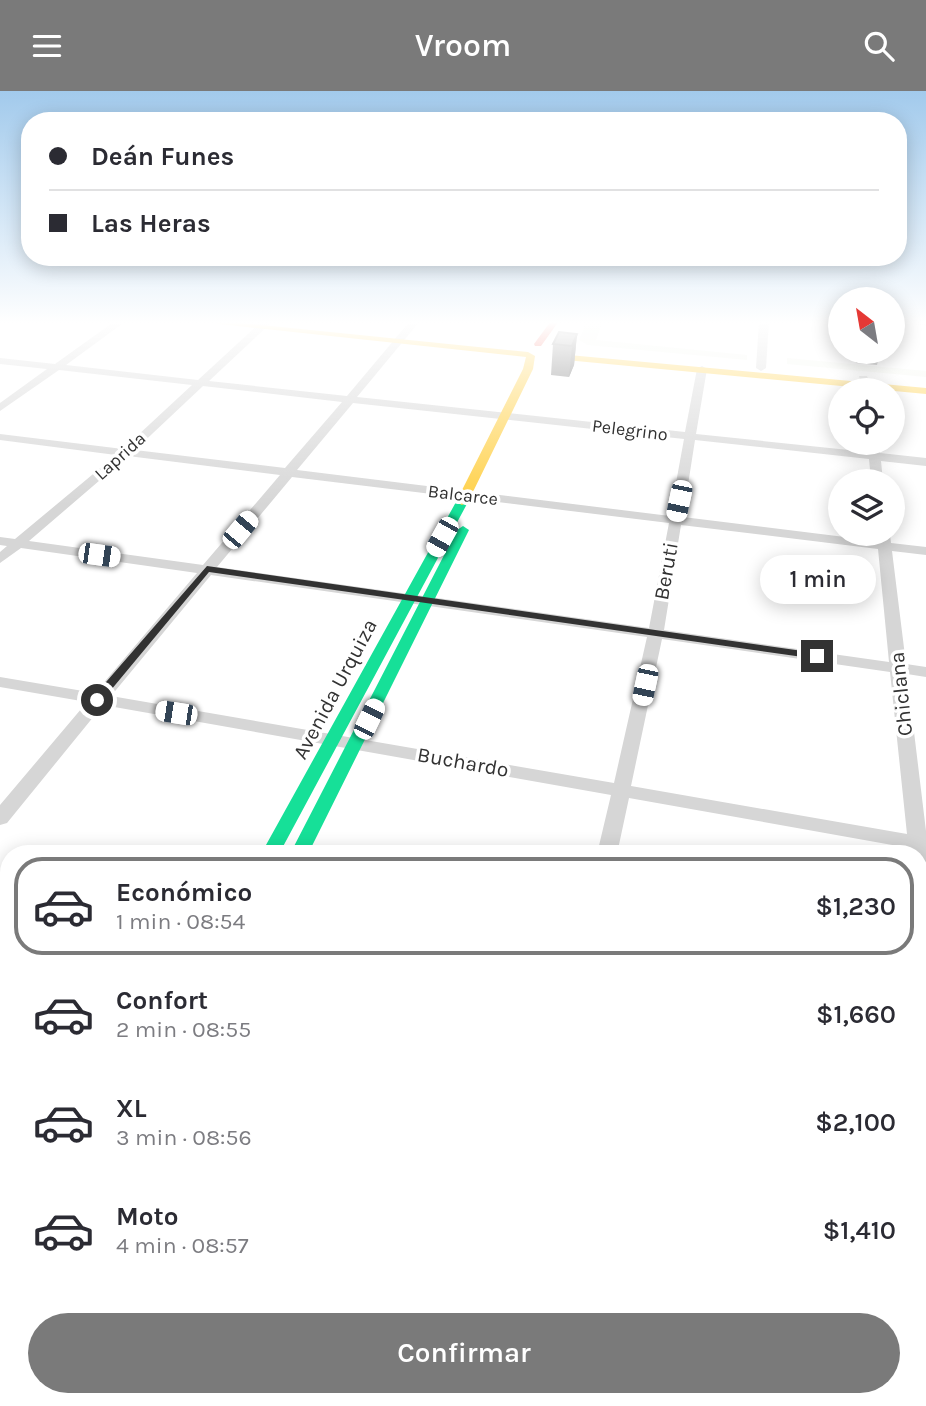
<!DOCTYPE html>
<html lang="es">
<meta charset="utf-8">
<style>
:root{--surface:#fff;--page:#f7f7f7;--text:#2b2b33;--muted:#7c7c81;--line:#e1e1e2;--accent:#7a7a7a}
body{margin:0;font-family:Karla,sans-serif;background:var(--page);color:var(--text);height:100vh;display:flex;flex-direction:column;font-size:26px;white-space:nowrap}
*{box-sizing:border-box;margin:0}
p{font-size:23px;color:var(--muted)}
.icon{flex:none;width:38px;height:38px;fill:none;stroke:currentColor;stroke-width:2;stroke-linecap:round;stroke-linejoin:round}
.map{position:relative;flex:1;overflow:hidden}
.side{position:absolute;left:0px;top:754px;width:928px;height:562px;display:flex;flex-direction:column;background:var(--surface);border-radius:28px 28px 0 0;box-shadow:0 4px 18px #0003}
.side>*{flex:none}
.banner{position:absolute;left:21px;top:21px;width:886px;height:154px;border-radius:28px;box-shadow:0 4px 18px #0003;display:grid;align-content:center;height:154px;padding:0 28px;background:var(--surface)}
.needle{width:46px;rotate:329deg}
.controls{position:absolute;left:828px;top:196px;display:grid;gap:14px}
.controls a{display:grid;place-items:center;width:77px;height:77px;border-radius:50%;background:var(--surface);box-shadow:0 4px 18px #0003;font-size:35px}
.end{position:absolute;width:32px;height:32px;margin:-16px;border:9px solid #323232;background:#fff;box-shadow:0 0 0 4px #fff}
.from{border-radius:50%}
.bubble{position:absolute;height:49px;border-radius:24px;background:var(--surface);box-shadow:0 4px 18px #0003;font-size:23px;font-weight:600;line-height:49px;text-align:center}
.car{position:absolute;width:21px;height:42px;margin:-21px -10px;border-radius:9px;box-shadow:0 0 5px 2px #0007;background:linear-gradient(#fff 24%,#345 0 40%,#fff 0 76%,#345 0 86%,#fff 0)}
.banner b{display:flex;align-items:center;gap:24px;height:66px;font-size:26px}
.banner b+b{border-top:2px solid var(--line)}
.banner i{width:18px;height:18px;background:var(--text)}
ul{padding:12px 0 0;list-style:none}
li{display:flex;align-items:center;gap:21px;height:98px;margin:0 14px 10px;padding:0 14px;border:4px solid transparent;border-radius:28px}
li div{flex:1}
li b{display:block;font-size:26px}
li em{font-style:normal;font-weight:600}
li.on{border-color:var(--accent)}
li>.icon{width:63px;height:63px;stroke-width:1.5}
.primary-button{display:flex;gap:14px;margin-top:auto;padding:14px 28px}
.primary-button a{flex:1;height:80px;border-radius:42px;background:var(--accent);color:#fff;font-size:28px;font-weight:600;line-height:80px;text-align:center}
header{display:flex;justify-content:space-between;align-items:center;height:91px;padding:0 28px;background:var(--accent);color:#fff;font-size:32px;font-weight:600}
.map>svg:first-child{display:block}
.green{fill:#f3f6ee}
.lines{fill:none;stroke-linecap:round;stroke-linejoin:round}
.street{fill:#d6d6d6;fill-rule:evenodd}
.fast{fill:#16e098;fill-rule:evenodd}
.slow{fill:#ffcf43;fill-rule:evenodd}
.jam{fill:#f24e42;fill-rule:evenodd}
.wall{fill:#6e6e6e}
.shaded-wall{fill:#5a5a5a}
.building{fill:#808080;stroke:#5a5a5a;stroke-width:2}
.route{fill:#323232}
.labels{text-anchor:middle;stroke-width:7;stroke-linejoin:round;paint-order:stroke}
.far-street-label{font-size:18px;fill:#323232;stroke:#fff}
.street-label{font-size:21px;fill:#323232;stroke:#fff}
</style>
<header><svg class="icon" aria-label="menu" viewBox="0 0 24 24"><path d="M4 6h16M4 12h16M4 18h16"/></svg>Vroom<svg class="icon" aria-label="search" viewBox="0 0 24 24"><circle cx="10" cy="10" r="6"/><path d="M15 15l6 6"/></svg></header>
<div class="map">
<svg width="926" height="1315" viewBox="0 0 926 1315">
<rect width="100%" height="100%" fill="#fff"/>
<path class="green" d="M587 230H603L596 249 747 264V269L588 254 579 249Z
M787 267 926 280V286L787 273Z"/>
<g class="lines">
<path class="street" d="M115 230H126L66 274 198 289 262 230H273L209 290 347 305 410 230H420L357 306 685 341 697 278 702 275 707 278 696 343 868 361 867 352H879L880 362 926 367V375L881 370 883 390H871L869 368 695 349 683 426 877 450 876 443H890L891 452 926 456V464L892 460 906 573 926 576V586L907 583 926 740V891L919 889V763H909V757L629 707 617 763H597L611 704 103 614 7 732 0 734V714L87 611 0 596V586L95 602 197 482 21 457 0 472V461L7 455 0 454V446L15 448 116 364 0 349V343L123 358 192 294 59 279 0 320V312L47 278 0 273V267L55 273ZM203 295 342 311 285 377 135 359ZM353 312 684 348 670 425 297 379ZM128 365 280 384 203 474 29 450ZM292 386 669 432 649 537 217 476ZM681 434 878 458 889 571 664 539ZM211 484 647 546 614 692 111 605ZM662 548 890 581 907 743 631 695Z
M759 230H769L766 277 761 280 756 277Z
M898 230H926V235Z
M859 285H867L872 299H862Z
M0 803 9 805V821L0 819Z
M919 908 926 909V929L919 928Z
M919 1118 926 1120V1146L919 1144Z"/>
<path class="fast" d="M462 408 468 411 279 763H261L456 411Z
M463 435 469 439 308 763H290L457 439Z
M0 1161 9 1163V1187L0 1185Z
M9 1262V1302L0 1305V1265Z"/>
<path class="slow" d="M192 230H222L528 261 535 265 533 278 468 411 462 414 456 411 523 278 526 266Z
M558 263 926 297V303L555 268 554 266Z
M0 1225 9 1228V1254L0 1251Z
M208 1307H256L260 1315H211Z"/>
<path class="jam" d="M551 230H559L541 255H535L534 253Z
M18 1307H45L42 1315H14Z
M454 1307H504L508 1315H457Z"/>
</g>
<path class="wall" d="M577 243 574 274 569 286 551 284 553 253Z
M853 261H878L879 265 877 274 856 272Z"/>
<path class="shaded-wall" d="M577 243 574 274 569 286 572 255Z"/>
<path class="building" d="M559 241 577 243 572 255 553 253Z
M858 261H878L879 265 858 263Z"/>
<linearGradient id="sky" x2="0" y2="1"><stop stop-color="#a2caec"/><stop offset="0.56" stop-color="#fff"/><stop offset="1" stop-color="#fff" stop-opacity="0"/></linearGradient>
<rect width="926" height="414" fill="url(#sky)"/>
<path class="route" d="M207 475 817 562 823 565 817 568 209 481 101 611H93V606Z"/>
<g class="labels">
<g class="far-street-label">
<text transform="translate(630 339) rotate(7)" y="6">Pelegrino</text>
<text transform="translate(120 365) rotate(-42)" y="6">Laprida</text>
<text transform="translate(463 404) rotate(7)" y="6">Balcarce</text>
</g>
<g class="street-label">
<text transform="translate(666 480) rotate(-80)" y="7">Beruti</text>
<text transform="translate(335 598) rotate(-62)" y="7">Avenida Urquiza</text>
<text transform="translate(901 603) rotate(-96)" y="7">Chiclana</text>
<text transform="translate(463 671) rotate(10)" y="7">Buchardo</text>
</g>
</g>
</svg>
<div class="controls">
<a><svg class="needle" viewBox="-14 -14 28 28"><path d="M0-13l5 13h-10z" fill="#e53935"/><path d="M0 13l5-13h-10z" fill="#7c7c81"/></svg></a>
<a><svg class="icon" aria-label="locate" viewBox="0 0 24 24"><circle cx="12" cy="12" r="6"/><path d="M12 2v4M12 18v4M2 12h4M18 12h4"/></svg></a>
<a><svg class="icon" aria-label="layers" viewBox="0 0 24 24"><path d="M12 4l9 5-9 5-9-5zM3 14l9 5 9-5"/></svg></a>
</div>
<i class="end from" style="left:97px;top:609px"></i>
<i class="end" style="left:817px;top:565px"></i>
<div class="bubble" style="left:760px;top:464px;width:116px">1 min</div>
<i class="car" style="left:679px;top:410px;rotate:192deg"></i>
<i class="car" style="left:240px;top:439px;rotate:40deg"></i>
<i class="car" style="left:442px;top:446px;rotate:209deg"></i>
<i class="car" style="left:99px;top:464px;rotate:98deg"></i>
<i class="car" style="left:645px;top:594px;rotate:192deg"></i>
<i class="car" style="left:176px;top:622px;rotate:279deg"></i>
<i class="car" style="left:369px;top:628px;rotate:26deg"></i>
<div class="banner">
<b><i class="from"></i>Deán Funes</b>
<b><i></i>Las Heras</b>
</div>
<section class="side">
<ul>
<li class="on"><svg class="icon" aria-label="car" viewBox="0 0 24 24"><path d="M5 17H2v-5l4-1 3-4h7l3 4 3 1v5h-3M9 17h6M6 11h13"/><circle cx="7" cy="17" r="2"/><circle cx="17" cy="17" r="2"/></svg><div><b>Económico</b><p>1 min · 08:54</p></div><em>$1,230</em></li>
<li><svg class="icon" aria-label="car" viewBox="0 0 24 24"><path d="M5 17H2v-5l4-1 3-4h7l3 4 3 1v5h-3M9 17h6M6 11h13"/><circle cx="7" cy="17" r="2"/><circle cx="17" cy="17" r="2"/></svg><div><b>Confort</b><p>2 min · 08:55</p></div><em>$1,660</em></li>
<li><svg class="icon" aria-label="car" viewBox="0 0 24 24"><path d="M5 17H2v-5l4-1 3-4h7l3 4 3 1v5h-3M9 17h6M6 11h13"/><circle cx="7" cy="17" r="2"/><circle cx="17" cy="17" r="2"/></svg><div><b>XL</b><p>3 min · 08:56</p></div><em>$2,100</em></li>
<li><svg class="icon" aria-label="car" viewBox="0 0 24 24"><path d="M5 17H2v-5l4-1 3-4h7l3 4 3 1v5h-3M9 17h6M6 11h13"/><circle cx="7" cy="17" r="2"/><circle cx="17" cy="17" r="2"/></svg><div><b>Moto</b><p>4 min · 08:57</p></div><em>$1,410</em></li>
</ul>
<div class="primary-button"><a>Confirmar</a></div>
</section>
</div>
